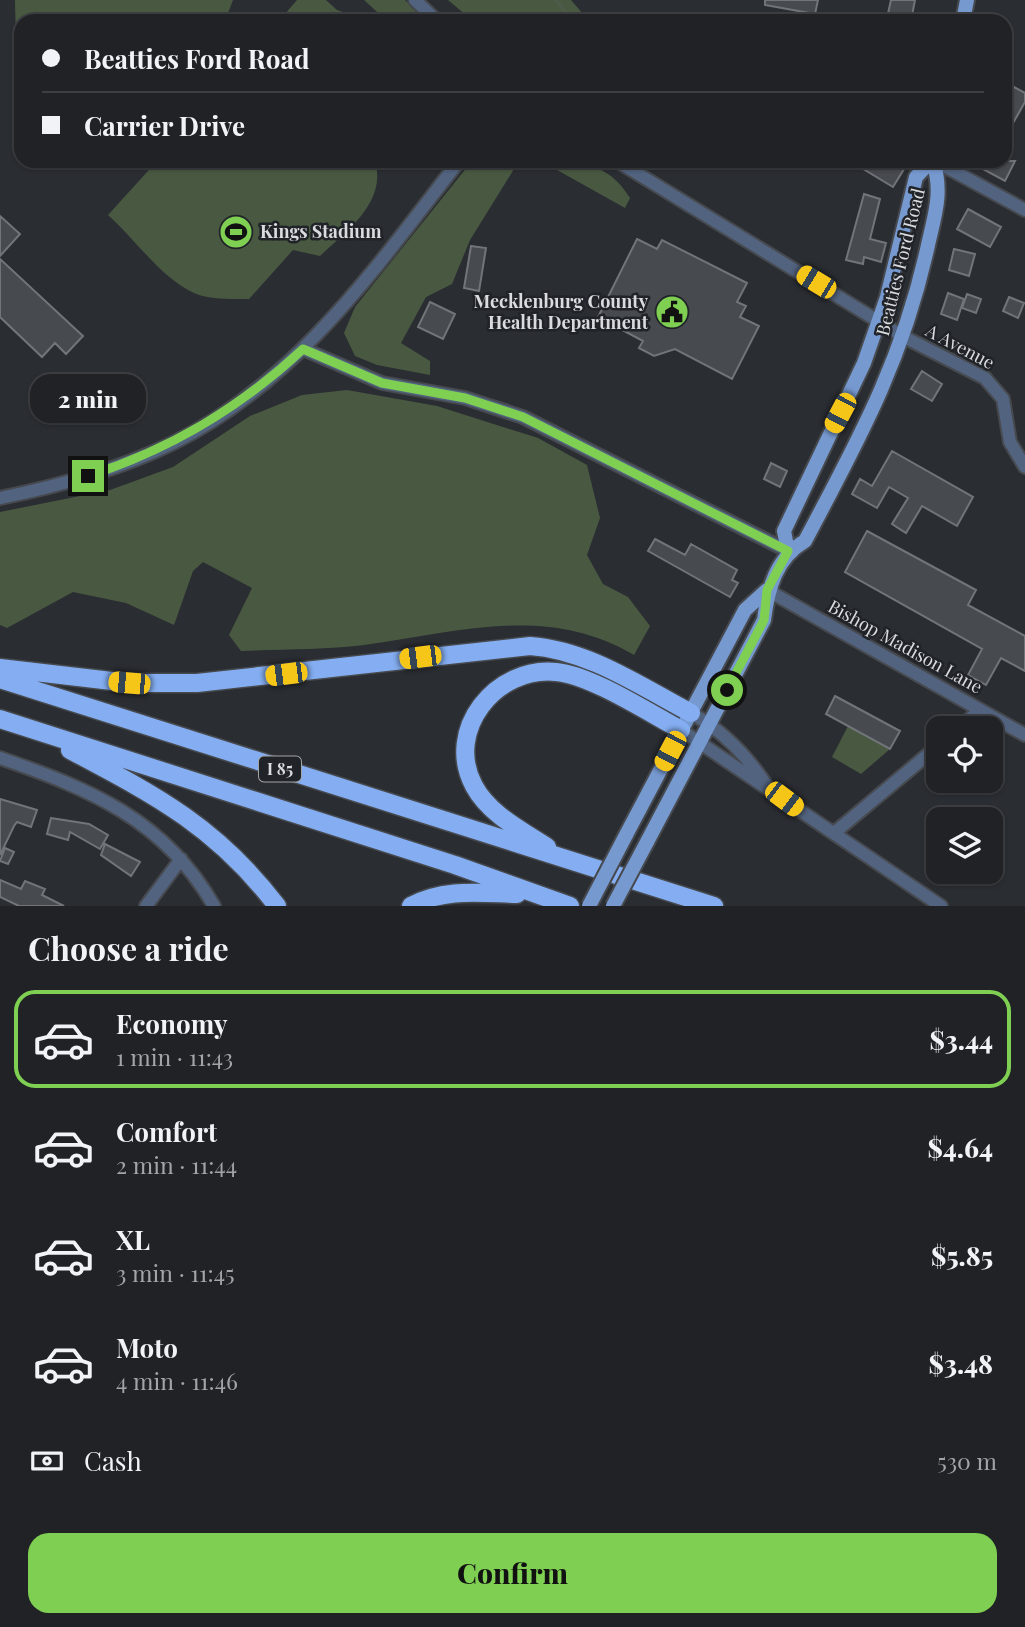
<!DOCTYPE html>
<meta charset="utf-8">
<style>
:root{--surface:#202226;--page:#2d2f32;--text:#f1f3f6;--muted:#a2a4a7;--line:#3d3f43;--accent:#7fd052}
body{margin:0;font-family:"Playfair Display",serif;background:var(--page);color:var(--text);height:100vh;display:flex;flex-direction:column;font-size:26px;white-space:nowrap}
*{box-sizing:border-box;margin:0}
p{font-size:23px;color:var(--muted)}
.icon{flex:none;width:38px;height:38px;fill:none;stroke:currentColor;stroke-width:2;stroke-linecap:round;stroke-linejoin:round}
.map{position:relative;height:906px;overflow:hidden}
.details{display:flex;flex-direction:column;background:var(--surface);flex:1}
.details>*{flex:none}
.guide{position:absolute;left:14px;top:14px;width:998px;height:154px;border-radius:21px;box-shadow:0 2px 5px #0004,0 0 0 2px var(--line);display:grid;align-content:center;height:154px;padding:0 28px;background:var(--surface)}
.tools{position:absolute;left:926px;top:716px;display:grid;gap:14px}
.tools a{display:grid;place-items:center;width:77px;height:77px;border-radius:14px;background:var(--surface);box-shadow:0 2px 5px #0004,0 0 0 2px var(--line);font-size:35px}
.end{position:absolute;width:32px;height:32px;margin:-16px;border:9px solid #7fd052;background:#111;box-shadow:0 0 0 4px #111}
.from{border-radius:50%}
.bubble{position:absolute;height:49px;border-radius:21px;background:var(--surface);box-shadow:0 2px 5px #0004,0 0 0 2px var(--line);font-size:23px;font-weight:800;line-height:49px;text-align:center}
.car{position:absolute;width:21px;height:42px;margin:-21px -10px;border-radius:9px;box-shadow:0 0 5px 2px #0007;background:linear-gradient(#f5c518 24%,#345 0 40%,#f5c518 0 76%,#345 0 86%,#f5c518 0)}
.guide b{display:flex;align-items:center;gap:24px;height:66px;font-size:26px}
.guide b+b{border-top:2px solid var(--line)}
.guide i{width:18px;height:18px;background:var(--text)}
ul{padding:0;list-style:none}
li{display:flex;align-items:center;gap:21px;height:98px;margin:0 14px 10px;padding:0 14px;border:4px solid transparent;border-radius:21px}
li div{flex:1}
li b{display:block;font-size:26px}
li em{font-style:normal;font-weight:800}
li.selected{border-color:var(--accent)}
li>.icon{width:63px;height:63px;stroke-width:1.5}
h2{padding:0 28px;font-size:32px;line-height:84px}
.pay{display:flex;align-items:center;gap:18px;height:77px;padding:0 28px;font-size:26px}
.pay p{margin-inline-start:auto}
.cta{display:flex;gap:14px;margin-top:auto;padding:14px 28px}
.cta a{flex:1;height:80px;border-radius:21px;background:var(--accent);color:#111;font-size:28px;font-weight:800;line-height:80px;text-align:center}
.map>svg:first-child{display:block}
.green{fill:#495941}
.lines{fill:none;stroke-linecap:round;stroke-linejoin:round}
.stream{stroke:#4e5a4a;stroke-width:3.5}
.building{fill:#474b50;stroke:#71757a;stroke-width:2}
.minor-casing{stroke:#46494e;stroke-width:16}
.major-casing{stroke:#46494e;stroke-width:18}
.highway-casing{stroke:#46494e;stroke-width:21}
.minor{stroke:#52637f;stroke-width:12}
.major{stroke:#7699d0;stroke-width:14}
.highway{stroke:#84aef1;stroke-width:18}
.major-bridge-casing{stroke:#46494e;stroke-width:18;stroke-linecap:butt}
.major-bridge{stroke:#7699d0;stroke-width:14}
.route{stroke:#7fd052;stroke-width:9}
.labels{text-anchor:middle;stroke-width:5;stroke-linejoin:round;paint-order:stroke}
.shield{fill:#202328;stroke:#a2a4a7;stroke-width:2}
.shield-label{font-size:16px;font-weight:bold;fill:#d9dbde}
.poi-label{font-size:18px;font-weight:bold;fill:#d9dbde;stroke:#202328;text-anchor:start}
.street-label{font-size:18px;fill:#d9dbde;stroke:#202328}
</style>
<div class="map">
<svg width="1025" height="906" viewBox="0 0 1025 906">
<rect width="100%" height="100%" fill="#2a2d32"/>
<path class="green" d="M15 0H233L225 21H21V52L16 47Z
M297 0H326L337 10 369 21H279Z
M364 0H405L426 21H387Z
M448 0H571L589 21H473Z
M157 161H375C387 202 348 230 320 256L293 250 249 299C233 299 209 300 194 293 160 277 136 240 108 215Z
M472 161H519L470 240 452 284 426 297 401 343 430 361V375L377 365 355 356 344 333 355 307Z
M541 161C579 161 608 162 630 198L625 208Z
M347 390 437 406 538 438 587 465 600 518 587 555 603 584 628 597 650 626 634 655C546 603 458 633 364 645 324 650 282 649 241 651L229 635 252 588 203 562 193 571 174 625 126 603 73 592 7 628 0 625V512L110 490 173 467 250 416 302 395Z
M848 726 890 749 861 774 832 757Z"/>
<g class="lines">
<path class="stream" d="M556 0 572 21"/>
</g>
<path class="building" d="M765 0H818L815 14 765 5Z
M891 0H915L911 21 887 18Z
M1014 87 1025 93V102L1004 139V103Z
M850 161H891L904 169 893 187Z
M968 161H1015L1005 181Z
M864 194 880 199 870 239 886 243 881 262 864 257 863 264 846 260Z
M968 209 1001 227 990 247 957 229Z
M0 216 20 234 0 256Z
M637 239 657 249 662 240 747 283 737 302 746 306 740 317 759 326 732 379 675 349 654 356 639 348 643 341 598 317Z
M471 246 486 248 479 291 464 288Z
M954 249 975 254 969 276 949 270Z
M0 259 83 336 66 354 55 343 42 357 0 317Z
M948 293 964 299 957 320 941 314Z
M967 294 981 299 976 313 962 308Z
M1009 297 1024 303 1018 318 1003 311Z
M430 302 455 314 443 339 418 327Z
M922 371 942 384 932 401 911 389Z
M892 451 973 497 957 526 922 506 906 533 892 524 908 498 889 487 877 508 852 494 860 479 872 486Z
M771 463 787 471 780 487 764 479Z
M867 531 976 590 968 605 1025 636V671L1001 658 986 685 968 675 982 649 845 572Z
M655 539 685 555 691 544 737 570 732 580 738 583 730 597 648 551Z
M835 696 900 731 890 749 826 714Z
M0 799 37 810 31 827 17 822 14 826 0 855Z
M51 818 89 824 108 835 100 849 70 832 68 840 47 834Z
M105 844 140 862 131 876 101 855Z
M5 848 14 852 8 864 0 861Z
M0 880 21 889 25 881 45 889 42 895 64 906H19L0 897Z"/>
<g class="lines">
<defs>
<path id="minor" d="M415 0 437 21
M617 161 904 337 985 378 1003 399 1010 442 1025 467
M935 161 1025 210
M303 349 382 383 465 398 523 417 788 551
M0 498C59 486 118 470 173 443 296 383 377 266 459 161
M767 590 1025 735
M691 713C720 729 746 755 765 783
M959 728 980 710
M681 730 941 906
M0 758C90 789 165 820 214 906
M834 833 938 746
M146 906 181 859"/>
<path id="major" d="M963 21 967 0
M788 551 784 531 864 363 887 297 916 177 931 161
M626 835 745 610 767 590
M647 842 764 620C768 588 776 558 805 541 859 439 903 360 928 245 935 214 943 192 933 161"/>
<path id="highway" d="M0 668 129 683H197L530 646C588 650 640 686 691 713
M0 679 714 906
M0 719 455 865 570 906
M70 750C155 795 217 827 277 906
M547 847C521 830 489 814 474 786 444 730 496 666 556 672 591 675 649 713 681 730
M411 906C444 888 480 893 517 894"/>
</defs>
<use href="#minor" class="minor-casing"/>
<use href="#major" class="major-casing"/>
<use href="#highway" class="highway-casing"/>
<use href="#minor" class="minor"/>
<use href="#major" class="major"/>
<use href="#highway" class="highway"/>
<defs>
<path id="major-bridge" d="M589 906 626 835
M613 906 647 842"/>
</defs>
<use href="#major-bridge" class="major-bridge-casing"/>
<use href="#major-bridge" class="major-bridge"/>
</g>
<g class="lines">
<path class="route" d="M88 476C171 449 240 408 303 349L382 383 465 398 523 417 788 551 767 590 764 620 727 690"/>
</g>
<defs>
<symbol id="stadium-disc" viewBox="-11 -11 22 22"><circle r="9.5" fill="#7fd052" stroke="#202328"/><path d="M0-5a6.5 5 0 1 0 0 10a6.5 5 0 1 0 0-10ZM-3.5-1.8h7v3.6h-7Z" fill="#111"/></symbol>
<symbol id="civic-disc" viewBox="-11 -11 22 22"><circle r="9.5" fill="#7fd052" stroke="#202328"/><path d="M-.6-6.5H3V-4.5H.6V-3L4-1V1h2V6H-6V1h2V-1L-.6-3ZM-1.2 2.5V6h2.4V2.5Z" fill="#111"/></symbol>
</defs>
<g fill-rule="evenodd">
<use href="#stadium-disc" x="217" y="213" width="38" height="38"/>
<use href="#civic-disc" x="653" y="293" width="38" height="38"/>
</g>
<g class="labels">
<rect class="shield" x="259" y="756.5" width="42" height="25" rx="5"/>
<g class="shield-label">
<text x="280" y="775">I 85</text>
</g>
<g class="poi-label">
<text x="260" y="238">Kings Stadium</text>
<text x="648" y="308" text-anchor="end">Mecklenburg County<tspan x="648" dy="21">Health Department</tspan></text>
</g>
<g class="street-label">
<text transform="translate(901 262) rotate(-76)" y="6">Beatties Ford Road</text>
<text transform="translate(960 347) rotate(28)" y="6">A Avenue</text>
<text transform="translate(905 647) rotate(29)" y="6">Bishop Madison Lane</text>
</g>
</g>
</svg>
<div class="tools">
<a><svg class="icon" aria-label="locate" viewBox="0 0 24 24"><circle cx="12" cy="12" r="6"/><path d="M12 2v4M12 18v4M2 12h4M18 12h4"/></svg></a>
<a><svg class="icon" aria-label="layers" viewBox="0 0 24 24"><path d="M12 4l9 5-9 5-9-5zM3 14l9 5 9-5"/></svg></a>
</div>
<i class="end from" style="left:727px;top:690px"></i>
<i class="end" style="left:88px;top:476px"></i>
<div class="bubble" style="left:30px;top:374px;width:116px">2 min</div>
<i class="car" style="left:816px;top:282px;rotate:301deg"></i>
<i class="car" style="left:840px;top:413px;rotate:208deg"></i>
<i class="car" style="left:420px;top:657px;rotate:263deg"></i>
<i class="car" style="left:286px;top:674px;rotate:263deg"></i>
<i class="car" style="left:129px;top:683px;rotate:275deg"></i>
<i class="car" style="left:670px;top:751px;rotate:208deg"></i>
<i class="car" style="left:784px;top:799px;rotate:127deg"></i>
<div class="guide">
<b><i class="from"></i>Beatties Ford Road</b>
<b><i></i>Carrier Drive</b>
</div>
</div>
<section class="details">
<h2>Choose a ride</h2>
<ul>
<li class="selected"><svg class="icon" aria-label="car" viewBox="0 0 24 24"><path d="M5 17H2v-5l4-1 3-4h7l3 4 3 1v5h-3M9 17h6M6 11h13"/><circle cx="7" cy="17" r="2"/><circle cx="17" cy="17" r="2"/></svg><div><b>Economy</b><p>1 min · 11:43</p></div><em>$3.44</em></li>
<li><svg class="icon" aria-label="car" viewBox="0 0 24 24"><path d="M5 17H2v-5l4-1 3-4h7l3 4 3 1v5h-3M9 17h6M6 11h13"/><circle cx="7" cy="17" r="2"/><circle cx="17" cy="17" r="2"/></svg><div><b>Comfort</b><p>2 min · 11:44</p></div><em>$4.64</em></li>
<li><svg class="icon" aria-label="car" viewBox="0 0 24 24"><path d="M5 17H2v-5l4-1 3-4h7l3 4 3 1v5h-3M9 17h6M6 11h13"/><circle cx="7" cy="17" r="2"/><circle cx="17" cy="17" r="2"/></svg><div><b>XL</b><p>3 min · 11:45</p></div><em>$5.85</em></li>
<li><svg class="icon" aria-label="car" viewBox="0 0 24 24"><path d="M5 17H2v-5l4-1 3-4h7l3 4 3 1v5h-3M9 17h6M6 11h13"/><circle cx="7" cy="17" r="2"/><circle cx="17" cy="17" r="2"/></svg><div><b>Moto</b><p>4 min · 11:46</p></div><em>$3.48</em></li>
</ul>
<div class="pay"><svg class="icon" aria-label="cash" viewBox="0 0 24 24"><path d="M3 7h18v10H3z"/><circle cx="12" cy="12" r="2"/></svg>Cash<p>530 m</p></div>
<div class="cta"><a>Confirm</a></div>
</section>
